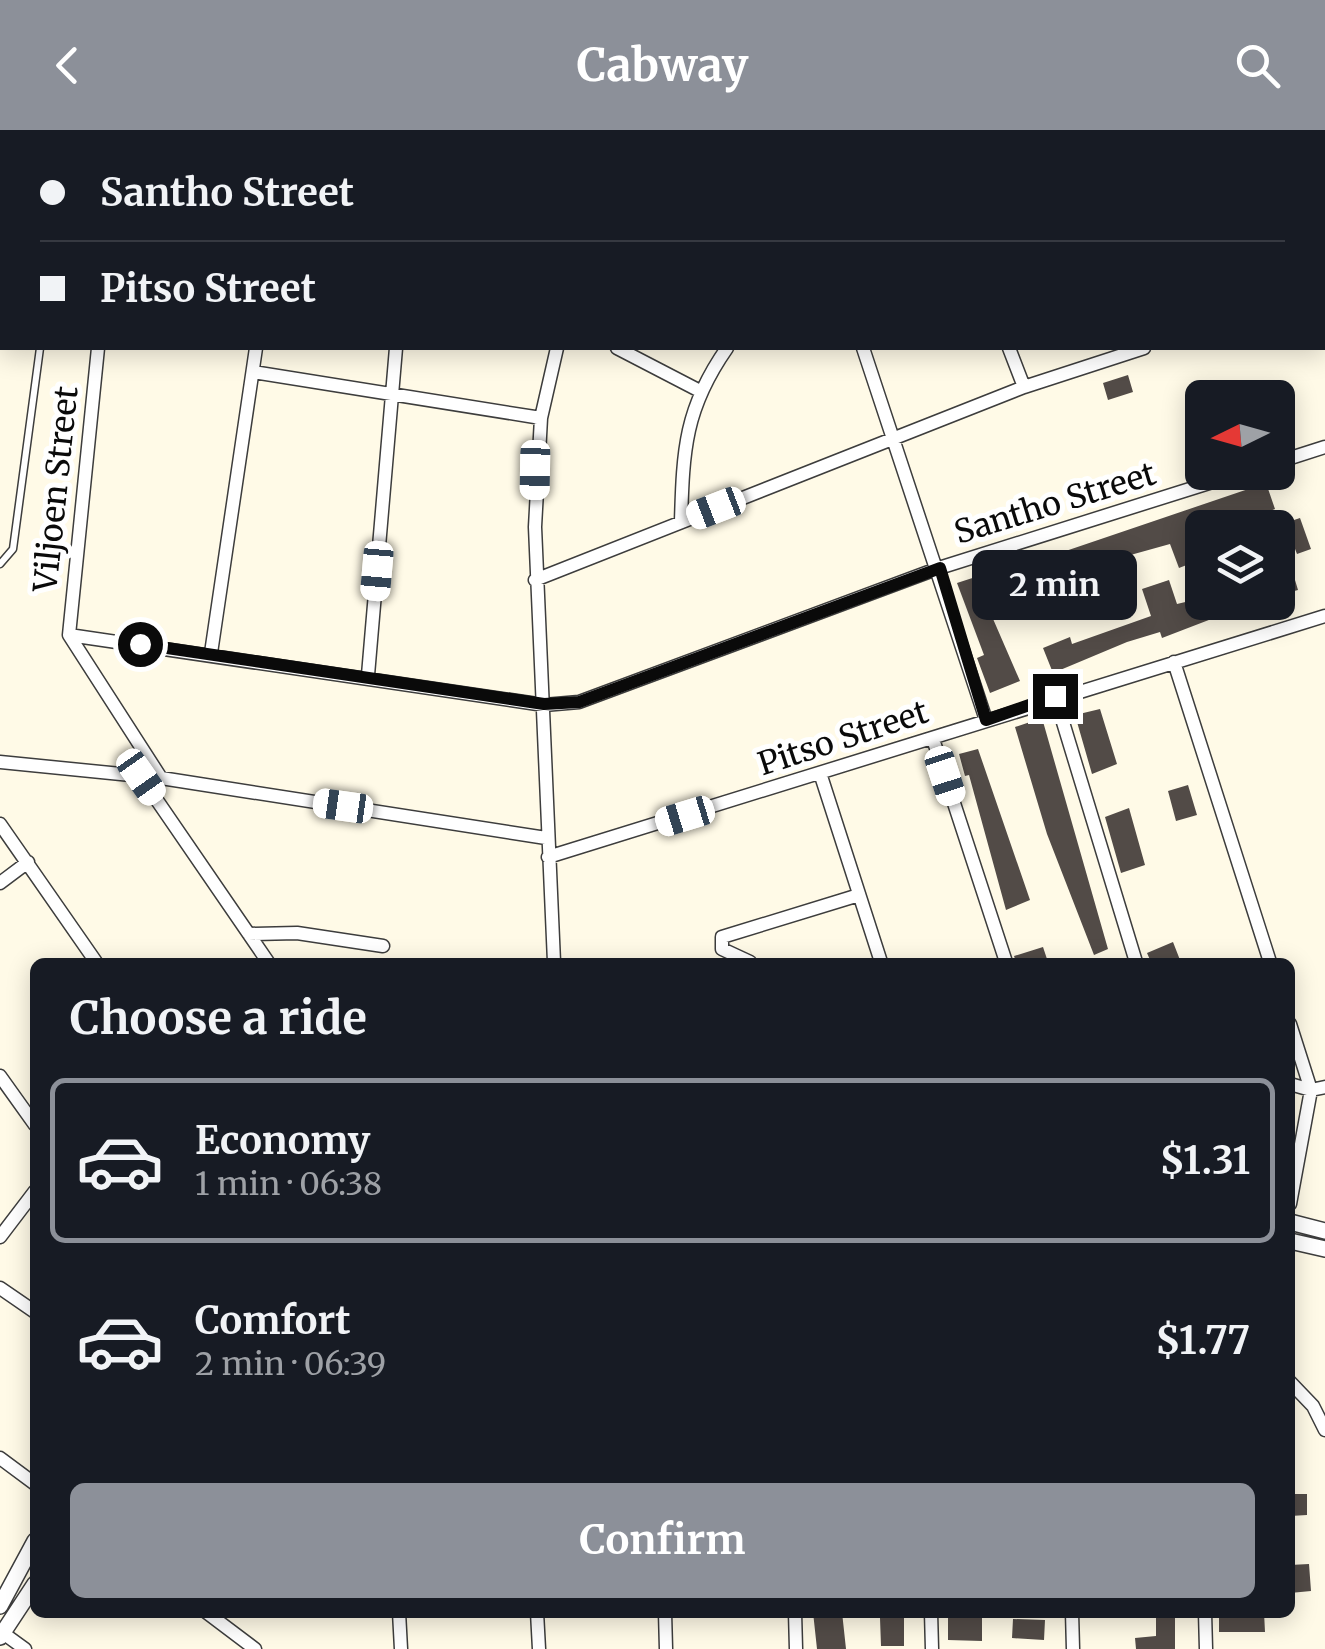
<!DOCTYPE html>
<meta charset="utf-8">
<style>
:root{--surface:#171b24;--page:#20242c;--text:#f1f3f6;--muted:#9ea1a6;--line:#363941;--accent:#8c9099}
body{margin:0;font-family:Merriweather,serif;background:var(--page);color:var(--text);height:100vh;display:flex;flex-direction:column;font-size:38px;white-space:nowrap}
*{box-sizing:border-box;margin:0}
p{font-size:32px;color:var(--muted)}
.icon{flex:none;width:55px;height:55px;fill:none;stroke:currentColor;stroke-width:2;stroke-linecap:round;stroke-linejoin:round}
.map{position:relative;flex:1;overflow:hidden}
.sheet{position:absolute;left:30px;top:828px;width:1265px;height:660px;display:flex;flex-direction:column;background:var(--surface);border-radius:15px;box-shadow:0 5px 25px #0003}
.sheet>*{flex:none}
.guide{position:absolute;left:0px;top:0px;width:1325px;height:220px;box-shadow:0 5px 25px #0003;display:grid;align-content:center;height:220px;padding:0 40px;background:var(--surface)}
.needle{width:65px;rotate:265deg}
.fabs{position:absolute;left:1185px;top:250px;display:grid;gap:20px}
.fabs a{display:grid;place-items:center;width:110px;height:110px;border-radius:15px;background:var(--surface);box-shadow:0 5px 25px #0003;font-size:50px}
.end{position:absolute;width:45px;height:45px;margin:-22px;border:12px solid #0a0a0a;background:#fff;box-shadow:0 0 0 5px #fff}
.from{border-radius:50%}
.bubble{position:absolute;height:70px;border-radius:15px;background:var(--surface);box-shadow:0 5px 25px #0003;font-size:32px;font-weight:700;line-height:70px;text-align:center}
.car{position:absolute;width:30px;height:60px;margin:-30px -15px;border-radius:12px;box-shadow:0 0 8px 2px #0007;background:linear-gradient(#fff 24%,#345 0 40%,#fff 0 76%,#345 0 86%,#fff 0)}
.guide b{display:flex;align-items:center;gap:35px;height:95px;font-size:38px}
.guide b+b{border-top:2px solid var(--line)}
.guide i{width:25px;height:25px;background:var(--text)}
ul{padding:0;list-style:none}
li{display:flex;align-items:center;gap:30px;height:165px;margin:0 20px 15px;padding:0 20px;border:5px solid transparent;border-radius:15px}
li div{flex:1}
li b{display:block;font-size:38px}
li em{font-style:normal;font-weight:700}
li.selected{border-color:var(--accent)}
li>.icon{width:90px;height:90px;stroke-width:1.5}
h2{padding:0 40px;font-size:45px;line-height:120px}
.action{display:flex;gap:20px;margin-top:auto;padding:20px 40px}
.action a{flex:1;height:115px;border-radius:15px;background:var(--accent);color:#fff;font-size:40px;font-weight:700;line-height:115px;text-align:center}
header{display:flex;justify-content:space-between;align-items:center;height:130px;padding:0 40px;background:var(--accent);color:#fff;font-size:45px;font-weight:700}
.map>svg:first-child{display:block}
.building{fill:#524b47}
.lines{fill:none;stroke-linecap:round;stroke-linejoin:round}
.service-casing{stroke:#3d3d3d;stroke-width:9}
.minor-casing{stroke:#3d3d3d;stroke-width:15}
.tertiary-casing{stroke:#3d3d3d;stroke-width:18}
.service{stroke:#fff;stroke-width:6}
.minor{stroke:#fff;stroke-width:12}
.tertiary{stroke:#fff;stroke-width:15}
.route{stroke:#0a0a0a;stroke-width:12}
.labels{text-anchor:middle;stroke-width:10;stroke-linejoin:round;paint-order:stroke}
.street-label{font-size:32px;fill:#0a0a0a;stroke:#fff}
</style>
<header><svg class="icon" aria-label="back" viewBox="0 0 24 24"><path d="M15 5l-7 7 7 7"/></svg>Cabway<svg class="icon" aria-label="search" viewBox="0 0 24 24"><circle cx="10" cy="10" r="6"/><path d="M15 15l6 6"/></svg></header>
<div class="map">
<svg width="1325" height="1519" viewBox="0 0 1325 1519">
<rect width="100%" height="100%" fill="#fffae7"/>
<path class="building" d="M1128 245 1133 262 1108 270 1103 253Z
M1266 353 1275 379 1228 398H1199L1202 429 1179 438 1170 414 1055 446 1058 454 1029 464 1027 458 987 475 1020 551 990 563 977 528 984 525 957 453 994 441 992 437 1008 431 1045 420 1048 427Z
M1300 388 1311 419 1297 424 1285 393Z
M1292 440 1298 460 1283 464 1278 444Z
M1169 450 1177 474 1202 468V472H1224L1227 483 1162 508 1160 502 1127 512 1053 543 1043 518 1070 507 1072 514 1151 486 1142 459Z
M1100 579 1117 634 1092 644 1075 585Z
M1042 588 1108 819 1094 825 1047 704 1015 597Z
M978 619 1030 770 1006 780 969 645 965 646 959 624Z
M1188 655 1197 685 1176 691 1168 661Z
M1129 678 1145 735 1121 743 1105 687Z
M1173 812 1180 830 1151 832 1147 823Z
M1043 817 1048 832H1016L1014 826Z
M1290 1364H1307V1385L1290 1386Z
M1309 1434 1311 1461 1290 1463V1435Z
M813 1482H842L846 1519H817Z
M1156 1482H1175V1519H1136L1135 1508 1156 1506Z
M1219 1482H1264L1265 1502H1219Z
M948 1487 982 1488V1511L948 1510Z
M880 1488H904V1516H881Z
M1013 1489 1045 1490 1044 1510 1012 1508Z"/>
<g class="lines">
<defs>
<path id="service" d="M72 2V0
M0 88 2 87
M0 434 13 419 40 218"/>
<path id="minor" d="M929 0 930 2
M1293 0V2
M120 2V0
M306 2 307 0
M513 2 516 0
M716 2 719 0
M896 2 898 0
M1277 2 1284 0
M1322 43 1325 42
M1322 175 1325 190
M617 218 698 260
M863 218 986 590
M1009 218 1024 257
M253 242 541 288
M1278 332 1325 317
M681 392C683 319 685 278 727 218
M535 450 1024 257 1144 218
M69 505 544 575 579 572 939 438 1244 342
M69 505 98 218
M69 505 161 648
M211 523 256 218
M1174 532 1270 832
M368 545 396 218
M1055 566 1136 832
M933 609 1006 832
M0 632 161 648 546 708
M821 646 881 832
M141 647 268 832
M0 694 96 832
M548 727 1325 486
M0 753 28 732
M249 804 297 803 383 816
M554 832 535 397 541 288 557 218
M750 832 722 819V807L859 765
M1290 894 1311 960 1290 1074
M0 946 35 995
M1290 954 1311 960 1325 957
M0 1107 35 1061
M0 1158 35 1182
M1290 1252 1313 1276 1325 1300
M0 1328 35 1354
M206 1482 255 1519
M399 1482 401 1519
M537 1482 539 1519
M665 1482 666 1519
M795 1482 796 1519
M931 1482 932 1519
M1072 1482 1073 1519
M1205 1482 1206 1519
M3 1503 25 1519"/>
<path id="tertiary" d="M1290 1092 1325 1101
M1290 1111 1325 1119
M0 1476 35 1411
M0 1507 35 1454"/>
</defs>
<use href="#service" class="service-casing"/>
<use href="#minor" class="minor-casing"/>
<use href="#tertiary" class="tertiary-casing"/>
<use href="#service" class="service"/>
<use href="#minor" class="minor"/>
<use href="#tertiary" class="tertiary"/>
</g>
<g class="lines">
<path class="route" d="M140 514 544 574 579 572 940 438 986 590 1055 566"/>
</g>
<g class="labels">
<g class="street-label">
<text transform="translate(56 359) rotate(-84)" y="11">Viljoen Street</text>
<text transform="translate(1055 373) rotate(-17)" y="11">Santho Street</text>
<text transform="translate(843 608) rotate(-18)" y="11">Pitso Street</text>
</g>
</g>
</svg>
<div class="fabs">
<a><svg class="needle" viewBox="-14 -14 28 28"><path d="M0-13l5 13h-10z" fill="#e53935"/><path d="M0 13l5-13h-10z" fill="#9ea1a6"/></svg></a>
<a><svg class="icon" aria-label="layers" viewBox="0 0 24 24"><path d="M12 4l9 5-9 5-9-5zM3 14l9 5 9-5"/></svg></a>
</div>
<i class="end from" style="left:140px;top:514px"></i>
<i class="end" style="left:1055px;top:566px"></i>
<div class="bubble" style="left:972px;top:420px;width:165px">2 min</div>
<i class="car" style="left:535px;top:340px;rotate:181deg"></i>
<i class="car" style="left:716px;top:378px;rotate:249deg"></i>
<i class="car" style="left:377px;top:441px;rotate:185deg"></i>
<i class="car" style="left:945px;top:646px;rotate:162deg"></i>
<i class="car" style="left:141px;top:647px;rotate:145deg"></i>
<i class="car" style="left:343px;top:676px;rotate:278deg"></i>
<i class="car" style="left:685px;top:686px;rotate:253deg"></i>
<div class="guide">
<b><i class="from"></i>Santho Street</b>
<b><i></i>Pitso Street</b>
</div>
<section class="sheet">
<h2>Choose a ride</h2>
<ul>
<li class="selected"><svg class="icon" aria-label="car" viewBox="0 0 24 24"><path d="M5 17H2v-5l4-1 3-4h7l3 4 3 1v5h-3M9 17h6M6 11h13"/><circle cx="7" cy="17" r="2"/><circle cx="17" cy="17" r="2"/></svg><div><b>Economy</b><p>1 min · 06:38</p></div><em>$1.31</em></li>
<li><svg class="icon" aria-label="car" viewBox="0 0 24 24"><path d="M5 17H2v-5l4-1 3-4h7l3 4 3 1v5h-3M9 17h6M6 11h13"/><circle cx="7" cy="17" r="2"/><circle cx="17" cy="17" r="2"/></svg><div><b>Comfort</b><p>2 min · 06:39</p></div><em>$1.77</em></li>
</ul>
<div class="action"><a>Confirm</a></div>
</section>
</div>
